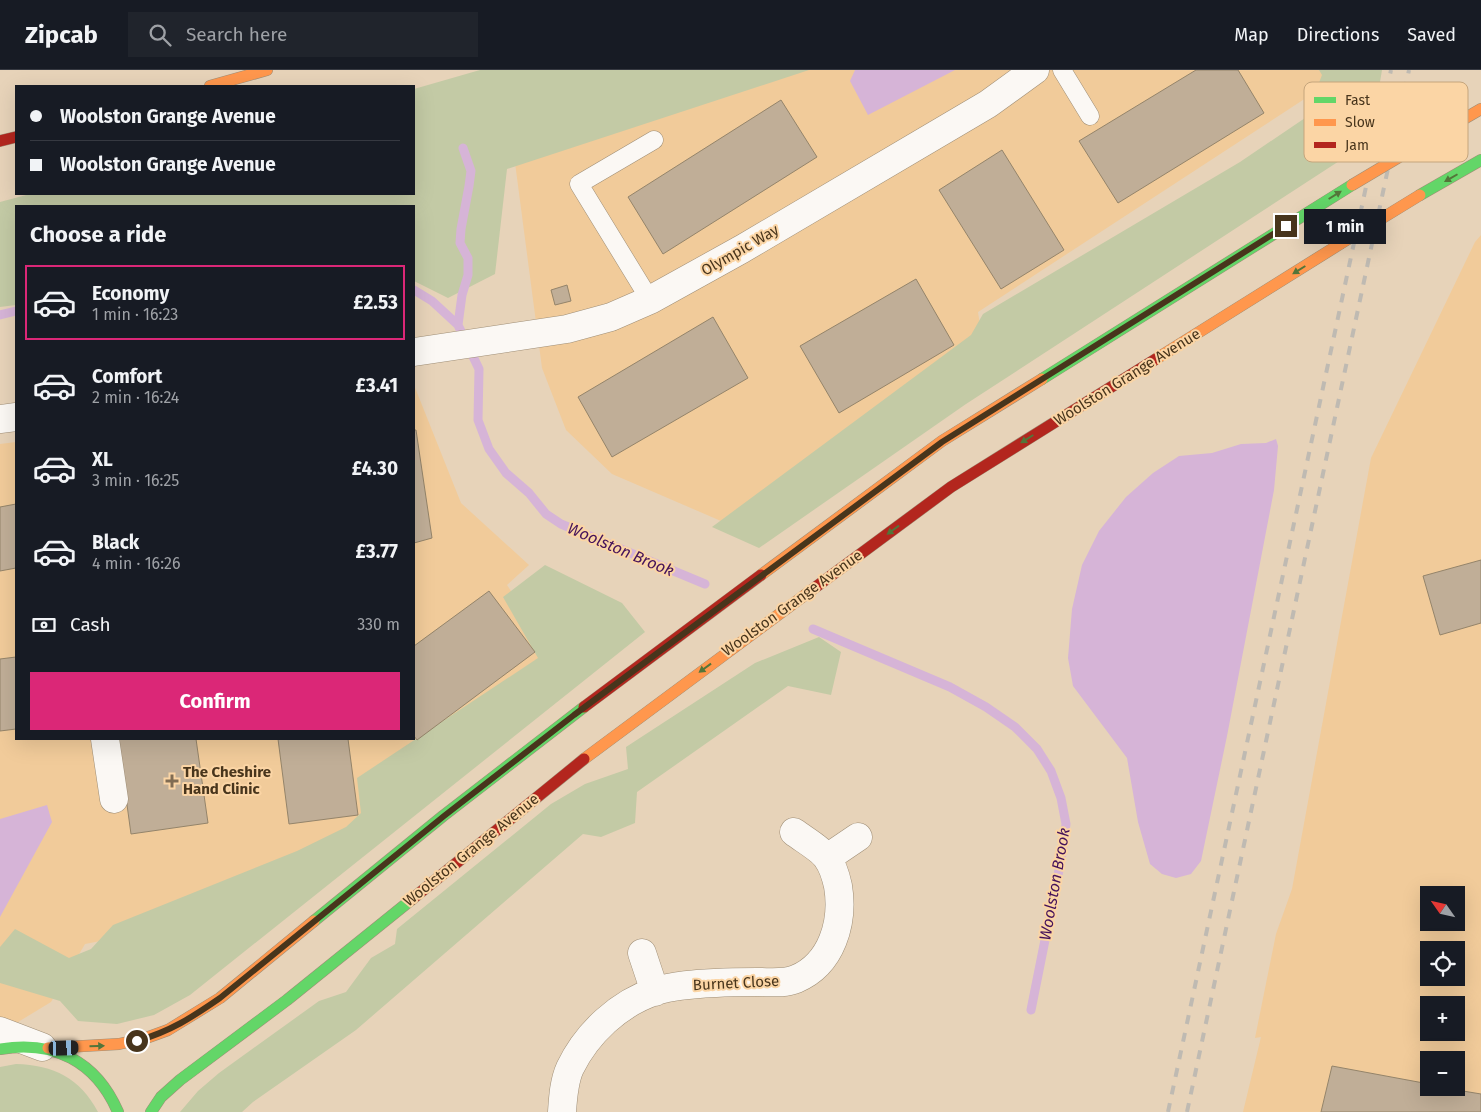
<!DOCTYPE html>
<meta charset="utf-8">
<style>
:root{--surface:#171b24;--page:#20242c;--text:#f1f3f6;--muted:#9ea1a6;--line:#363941;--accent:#db2777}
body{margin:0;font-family:"Fira Sans",sans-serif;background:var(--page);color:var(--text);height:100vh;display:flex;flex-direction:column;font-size:19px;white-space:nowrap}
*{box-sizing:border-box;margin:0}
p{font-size:16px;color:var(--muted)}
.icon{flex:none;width:28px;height:28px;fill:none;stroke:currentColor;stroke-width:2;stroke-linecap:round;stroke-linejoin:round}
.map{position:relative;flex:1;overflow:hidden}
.panel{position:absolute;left:15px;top:135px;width:400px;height:535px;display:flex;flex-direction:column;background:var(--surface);border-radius:0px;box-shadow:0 5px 20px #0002}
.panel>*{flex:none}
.hud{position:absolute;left:15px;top:15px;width:400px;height:110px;border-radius:0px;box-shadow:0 5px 20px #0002;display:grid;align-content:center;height:110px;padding:0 15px;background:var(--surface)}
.needle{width:32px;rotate:304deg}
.controls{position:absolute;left:1420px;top:816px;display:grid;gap:10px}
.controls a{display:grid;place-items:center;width:45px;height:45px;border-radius:0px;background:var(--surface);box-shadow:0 5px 20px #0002;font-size:25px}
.end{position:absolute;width:22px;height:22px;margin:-11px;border:6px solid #48351c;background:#fff;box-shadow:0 0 0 2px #fff}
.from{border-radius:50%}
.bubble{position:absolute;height:35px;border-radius:0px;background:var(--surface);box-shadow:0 5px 20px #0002;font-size:16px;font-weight:700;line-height:35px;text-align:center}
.car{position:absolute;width:15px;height:30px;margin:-15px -8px;border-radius:6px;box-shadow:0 0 4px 1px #0007;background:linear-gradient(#222 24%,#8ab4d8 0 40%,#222 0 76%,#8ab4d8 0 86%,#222 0)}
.hud b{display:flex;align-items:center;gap:18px;height:48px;font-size:19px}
.hud b+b{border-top:1px solid var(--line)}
.hud i{width:12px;height:12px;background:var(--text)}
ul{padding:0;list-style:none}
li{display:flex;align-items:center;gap:15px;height:75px;margin:0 10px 8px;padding:0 5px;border:2px solid transparent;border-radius:0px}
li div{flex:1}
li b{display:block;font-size:19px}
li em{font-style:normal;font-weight:700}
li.active{border-color:var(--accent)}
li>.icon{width:45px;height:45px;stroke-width:1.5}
h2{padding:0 15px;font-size:22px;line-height:60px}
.pay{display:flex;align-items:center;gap:12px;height:55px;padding:0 15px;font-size:19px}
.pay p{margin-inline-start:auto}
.action{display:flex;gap:10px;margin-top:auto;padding:10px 15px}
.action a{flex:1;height:58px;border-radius:0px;background:var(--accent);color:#fff;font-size:20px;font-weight:700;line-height:58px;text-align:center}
header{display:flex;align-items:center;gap:30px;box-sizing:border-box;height:70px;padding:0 25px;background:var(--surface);border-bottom:1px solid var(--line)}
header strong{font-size:24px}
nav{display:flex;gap:28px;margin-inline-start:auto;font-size:18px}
.search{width:350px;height:45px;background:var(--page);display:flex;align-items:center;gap:12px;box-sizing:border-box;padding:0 18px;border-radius:0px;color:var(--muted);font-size:19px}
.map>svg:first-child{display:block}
.built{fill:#f1cb9a;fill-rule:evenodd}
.green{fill:#c3caa5}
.water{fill:#d6b4d7}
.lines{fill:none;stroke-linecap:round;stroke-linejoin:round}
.stream{stroke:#d6b4d7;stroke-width:9}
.building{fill:#c0ae97;stroke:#94846a}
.lane-casing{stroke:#9f8e76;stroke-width:19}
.street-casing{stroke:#9f8e76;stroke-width:29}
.fast-casing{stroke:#9f8e76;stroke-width:12}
.slow-casing{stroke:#9f8e76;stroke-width:12}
.jam-casing{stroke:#9f8e76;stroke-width:12}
.lane{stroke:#fbf8f4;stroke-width:18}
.street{stroke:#fbf8f4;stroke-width:28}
.fast{stroke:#63d668;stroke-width:11}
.slow{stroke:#ff974d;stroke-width:11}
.jam{stroke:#b3261e;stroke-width:11}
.rail{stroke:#bfbab2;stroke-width:4;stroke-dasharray:9 9;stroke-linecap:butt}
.slow-bridge-casing{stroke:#9f8e76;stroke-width:12;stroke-linecap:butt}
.slow-bridge{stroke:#ff974d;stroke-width:11}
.oneway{fill:#53753a}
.route{stroke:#48351c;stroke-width:6}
.poi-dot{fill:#806c53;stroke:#fbd5a5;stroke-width:2}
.labels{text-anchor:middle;stroke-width:4;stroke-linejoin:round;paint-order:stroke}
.street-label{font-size:15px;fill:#48351c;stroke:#fbd5a5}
.poi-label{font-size:15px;font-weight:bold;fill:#48351c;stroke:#fbd5a5;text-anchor:start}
.water-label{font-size:16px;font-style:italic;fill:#45135a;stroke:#fbd5a5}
.key{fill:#fbd5a5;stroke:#c5a57c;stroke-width:1}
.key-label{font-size:14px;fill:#48351c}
</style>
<header>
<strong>Zipcab</strong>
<div class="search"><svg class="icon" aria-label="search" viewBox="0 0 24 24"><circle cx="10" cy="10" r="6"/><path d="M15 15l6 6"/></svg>Search here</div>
<nav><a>Map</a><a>Directions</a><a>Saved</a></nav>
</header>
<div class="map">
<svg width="1481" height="1042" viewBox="0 0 1481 1042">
<rect width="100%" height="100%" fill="#e7d3b9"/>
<path class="built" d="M796 0H1326L1332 11 978 242 982 269 721 451 612 404 566 360 542 298 514 85Z
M1481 165V1042H1243L1261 967 1255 968 1276 864 1292 819 1371 388 1475 172ZM1429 825H1456V852H1429ZM1429 880H1456V908H1429ZM1429 935H1456V962H1429ZM1429 990H1456V1018H1429Z
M414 315 461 433 529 495 507 515 562 598 329 789 156 860 85 874 51 932 0 963V374L16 372V669H414Z"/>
<path class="green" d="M480 0H809L507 99 495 204 448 228 414 211V136H16V235L0 237V132L30 124H414V19Z
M1319 0H1382L1370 71 966 334 759 478 712 457 971 265 983 244 1240 92 1305 48 1322 5Z
M545 495 622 533 645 562 190 925 154 945 117 954 78 951 60 931 0 913V877L15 859 69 888 91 879 113 855 297 781 346 757 361 743 357 708 538 588 503 527Z
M819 567 841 582 831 625 788 616 637 722 635 753 601 767 583 764 356 960 253 1032 242 1042H180L198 1021 219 1003 319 931 346 922 371 888 395 874 397 859 551 734 585 714 628 699 626 677 755 593Z
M16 994C54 995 80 1008 98 1042H0V997Z"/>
<path class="water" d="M855 0H955L868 45 850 11Z
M1276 369 1278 376 1274 420 1227 666 1201 791 1191 804 1176 808 1162 804 1150 794 1138 752 1127 688 1073 616 1068 588 1072 539 1082 495 1099 461 1126 427 1153 403 1179 386 1212 383 1241 374 1266 373Z
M47 735 52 752 0 847V749Z"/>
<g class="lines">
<path class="stream" d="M414 220 432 231 458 255 479 299 478 350 489 379 506 403 529 423 546 444 561 454 705 514
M0 245 16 241
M458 255 462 225 468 205V188L460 173 461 159 469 116 471 101 463 78
M813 559 950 617 986 637 1015 657 1037 679 1051 701 1061 728 1066 754 1061 790 1031 940"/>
</g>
<path class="building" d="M1196 0H1238L1264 43 1118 133 1079 71Z
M781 30 817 87 663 184 628 127Z
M1002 80 1064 180 1001 219 939 120Z
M916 209 954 275 839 343 800 276Z
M567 215 571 231 555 235 551 220Z
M713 247 748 308 612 387 578 327Z
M414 360H416L432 468 414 473Z
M16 434V498L0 501V437Z
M1481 490V553L1440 565 1423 506Z
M489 521 535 582 417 670 414 666V576Z
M16 587V659L0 661V589Z
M118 669H196L208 753 131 764Z
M278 669H348L358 745 289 754Z
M1332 996 1429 1014V1018H1445L1481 1024V1042H1321Z"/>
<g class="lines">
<defs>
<path id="lane" d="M1062 0 1090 46
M650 230 579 114 654 70"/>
<path id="street" d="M414 282 567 259 611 247 650 230 742 179 988 34 1035 0
M0 349 16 347
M105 669 114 729
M827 788 858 767
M642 883 655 922
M0 961 42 977
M562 1042C563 1027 564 1011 570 998 587 963 619 933 656 921 675 915 697 914 716 913 730 912 744 912 758 912 770 912 784 914 796 909 832 894 844 852 838 816 836 807 833 796 827 788 821 779 803 769 794 762"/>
<path id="fast" d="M1420 125 1481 90
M1042 309 1352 115
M314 851 443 746 584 637
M0 979C54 970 96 991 118 1042
M151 1042 161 1027 180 1010 287 930 411 830"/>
<path id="slow" d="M210 16 267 0
M1431 68 1481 39
M1156 289 1340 174
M761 505 942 371 1042 309
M584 689 809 522
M48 978 119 974 146 968 168 960 220 928 314 851"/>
<path id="jam" d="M0 71 16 67
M809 522 951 417 1156 289
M584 637 761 505
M411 830 584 689"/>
</defs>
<use href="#lane" class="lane-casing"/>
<use href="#street" class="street-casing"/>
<use href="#fast" class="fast-casing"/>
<use href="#slow" class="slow-casing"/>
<use href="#jam" class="jam-casing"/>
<use href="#lane" class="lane"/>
<use href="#street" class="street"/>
<use href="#fast" class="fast"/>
<use href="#slow" class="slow"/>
<use href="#jam" class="jam"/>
<path class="rail" d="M1168 1042 1391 0
M1187 1042 1409 0"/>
<defs>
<path id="slow-bridge" d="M1352 115 1431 68
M1340 174 1420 125"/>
</defs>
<use href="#slow-bridge" class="slow-bridge-casing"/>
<use href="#slow-bridge" class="slow-bridge"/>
</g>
<defs><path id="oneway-solid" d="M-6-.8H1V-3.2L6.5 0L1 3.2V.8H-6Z" transform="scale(1.25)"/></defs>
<g class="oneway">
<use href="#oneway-solid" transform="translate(1451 108) rotate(150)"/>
<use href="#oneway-solid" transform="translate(1335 125) rotate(-32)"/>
<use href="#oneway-solid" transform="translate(1299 200) rotate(148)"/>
<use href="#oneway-solid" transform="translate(1027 369) rotate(148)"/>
<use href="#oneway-solid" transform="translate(893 460) rotate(144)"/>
<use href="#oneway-solid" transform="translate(705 598) rotate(144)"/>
<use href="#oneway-solid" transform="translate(97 976) rotate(-2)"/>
</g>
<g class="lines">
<path class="route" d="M137 971C171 961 191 948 220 928L444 746 574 645 942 372 1286 156"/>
</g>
<path class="poi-dot" d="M169.5 703.5h5v5h5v5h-5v5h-5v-5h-5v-5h5z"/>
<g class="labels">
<g class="street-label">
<text transform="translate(740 180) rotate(-30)" y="5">Olympic Way</text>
<text transform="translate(1127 307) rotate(-32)" y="5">Woolston Grange Avenue</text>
<text transform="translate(792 533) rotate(-36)" y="5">Woolston Grange Avenue</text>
<text transform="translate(471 780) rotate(-39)" y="5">Woolston Grange Avenue</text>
<text transform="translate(736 913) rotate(-3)" y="5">Burnet Close</text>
</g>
<g class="poi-label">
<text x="183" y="707">The Cheshire<tspan x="183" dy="17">Hand Clinic</tspan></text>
</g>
<g class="water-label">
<text transform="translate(621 479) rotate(23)" y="6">Woolston Brook</text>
<text transform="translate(1054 814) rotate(-80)" y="6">Woolston Brook</text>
</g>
</g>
<rect x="1304" y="12" width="164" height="80" rx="8" class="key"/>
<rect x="1314" y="27" width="22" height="6" fill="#63d668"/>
<rect x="1314" y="49" width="22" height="7" fill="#ff974d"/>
<rect x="1314" y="72" width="22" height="6" fill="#b3261e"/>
<g class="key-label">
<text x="1345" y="35">Fast</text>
<text x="1345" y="57">Slow</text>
<text x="1345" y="80">Jam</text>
</g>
</svg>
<div class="controls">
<a><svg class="needle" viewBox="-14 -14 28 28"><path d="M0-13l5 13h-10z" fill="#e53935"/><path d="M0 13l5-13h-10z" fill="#9ea1a6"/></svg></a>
<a><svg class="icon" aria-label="locate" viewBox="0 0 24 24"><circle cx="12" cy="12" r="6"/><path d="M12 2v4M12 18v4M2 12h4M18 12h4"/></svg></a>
<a>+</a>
<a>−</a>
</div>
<i class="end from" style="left:137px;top:971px"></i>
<i class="end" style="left:1286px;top:156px"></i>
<div class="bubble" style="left:1304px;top:139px;width:82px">1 min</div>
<i class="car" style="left:64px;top:978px;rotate:88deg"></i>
<div class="hud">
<b><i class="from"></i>Woolston Grange Avenue</b>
<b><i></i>Woolston Grange Avenue</b>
</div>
<section class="panel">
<h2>Choose a ride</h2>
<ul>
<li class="active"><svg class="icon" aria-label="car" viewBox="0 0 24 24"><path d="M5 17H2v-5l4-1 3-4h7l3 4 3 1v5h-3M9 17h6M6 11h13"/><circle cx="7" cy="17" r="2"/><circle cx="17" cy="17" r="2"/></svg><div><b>Economy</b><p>1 min · 16:23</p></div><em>£2.53</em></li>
<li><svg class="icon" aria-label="car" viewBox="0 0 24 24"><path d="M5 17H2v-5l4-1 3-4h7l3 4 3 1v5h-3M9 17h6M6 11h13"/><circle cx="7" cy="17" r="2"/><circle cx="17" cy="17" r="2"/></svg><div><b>Comfort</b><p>2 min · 16:24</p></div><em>£3.41</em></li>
<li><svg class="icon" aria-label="car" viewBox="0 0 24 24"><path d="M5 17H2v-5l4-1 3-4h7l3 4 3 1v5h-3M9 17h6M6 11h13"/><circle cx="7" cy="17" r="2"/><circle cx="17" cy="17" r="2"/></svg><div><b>XL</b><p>3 min · 16:25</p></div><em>£4.30</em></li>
<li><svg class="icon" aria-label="car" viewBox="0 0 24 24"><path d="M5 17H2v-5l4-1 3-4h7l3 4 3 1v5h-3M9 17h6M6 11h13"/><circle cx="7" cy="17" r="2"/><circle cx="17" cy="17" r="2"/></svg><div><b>Black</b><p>4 min · 16:26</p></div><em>£3.77</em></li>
</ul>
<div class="pay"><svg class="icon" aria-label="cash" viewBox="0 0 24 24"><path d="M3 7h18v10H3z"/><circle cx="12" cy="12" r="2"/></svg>Cash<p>330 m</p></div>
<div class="action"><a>Confirm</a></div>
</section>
</div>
